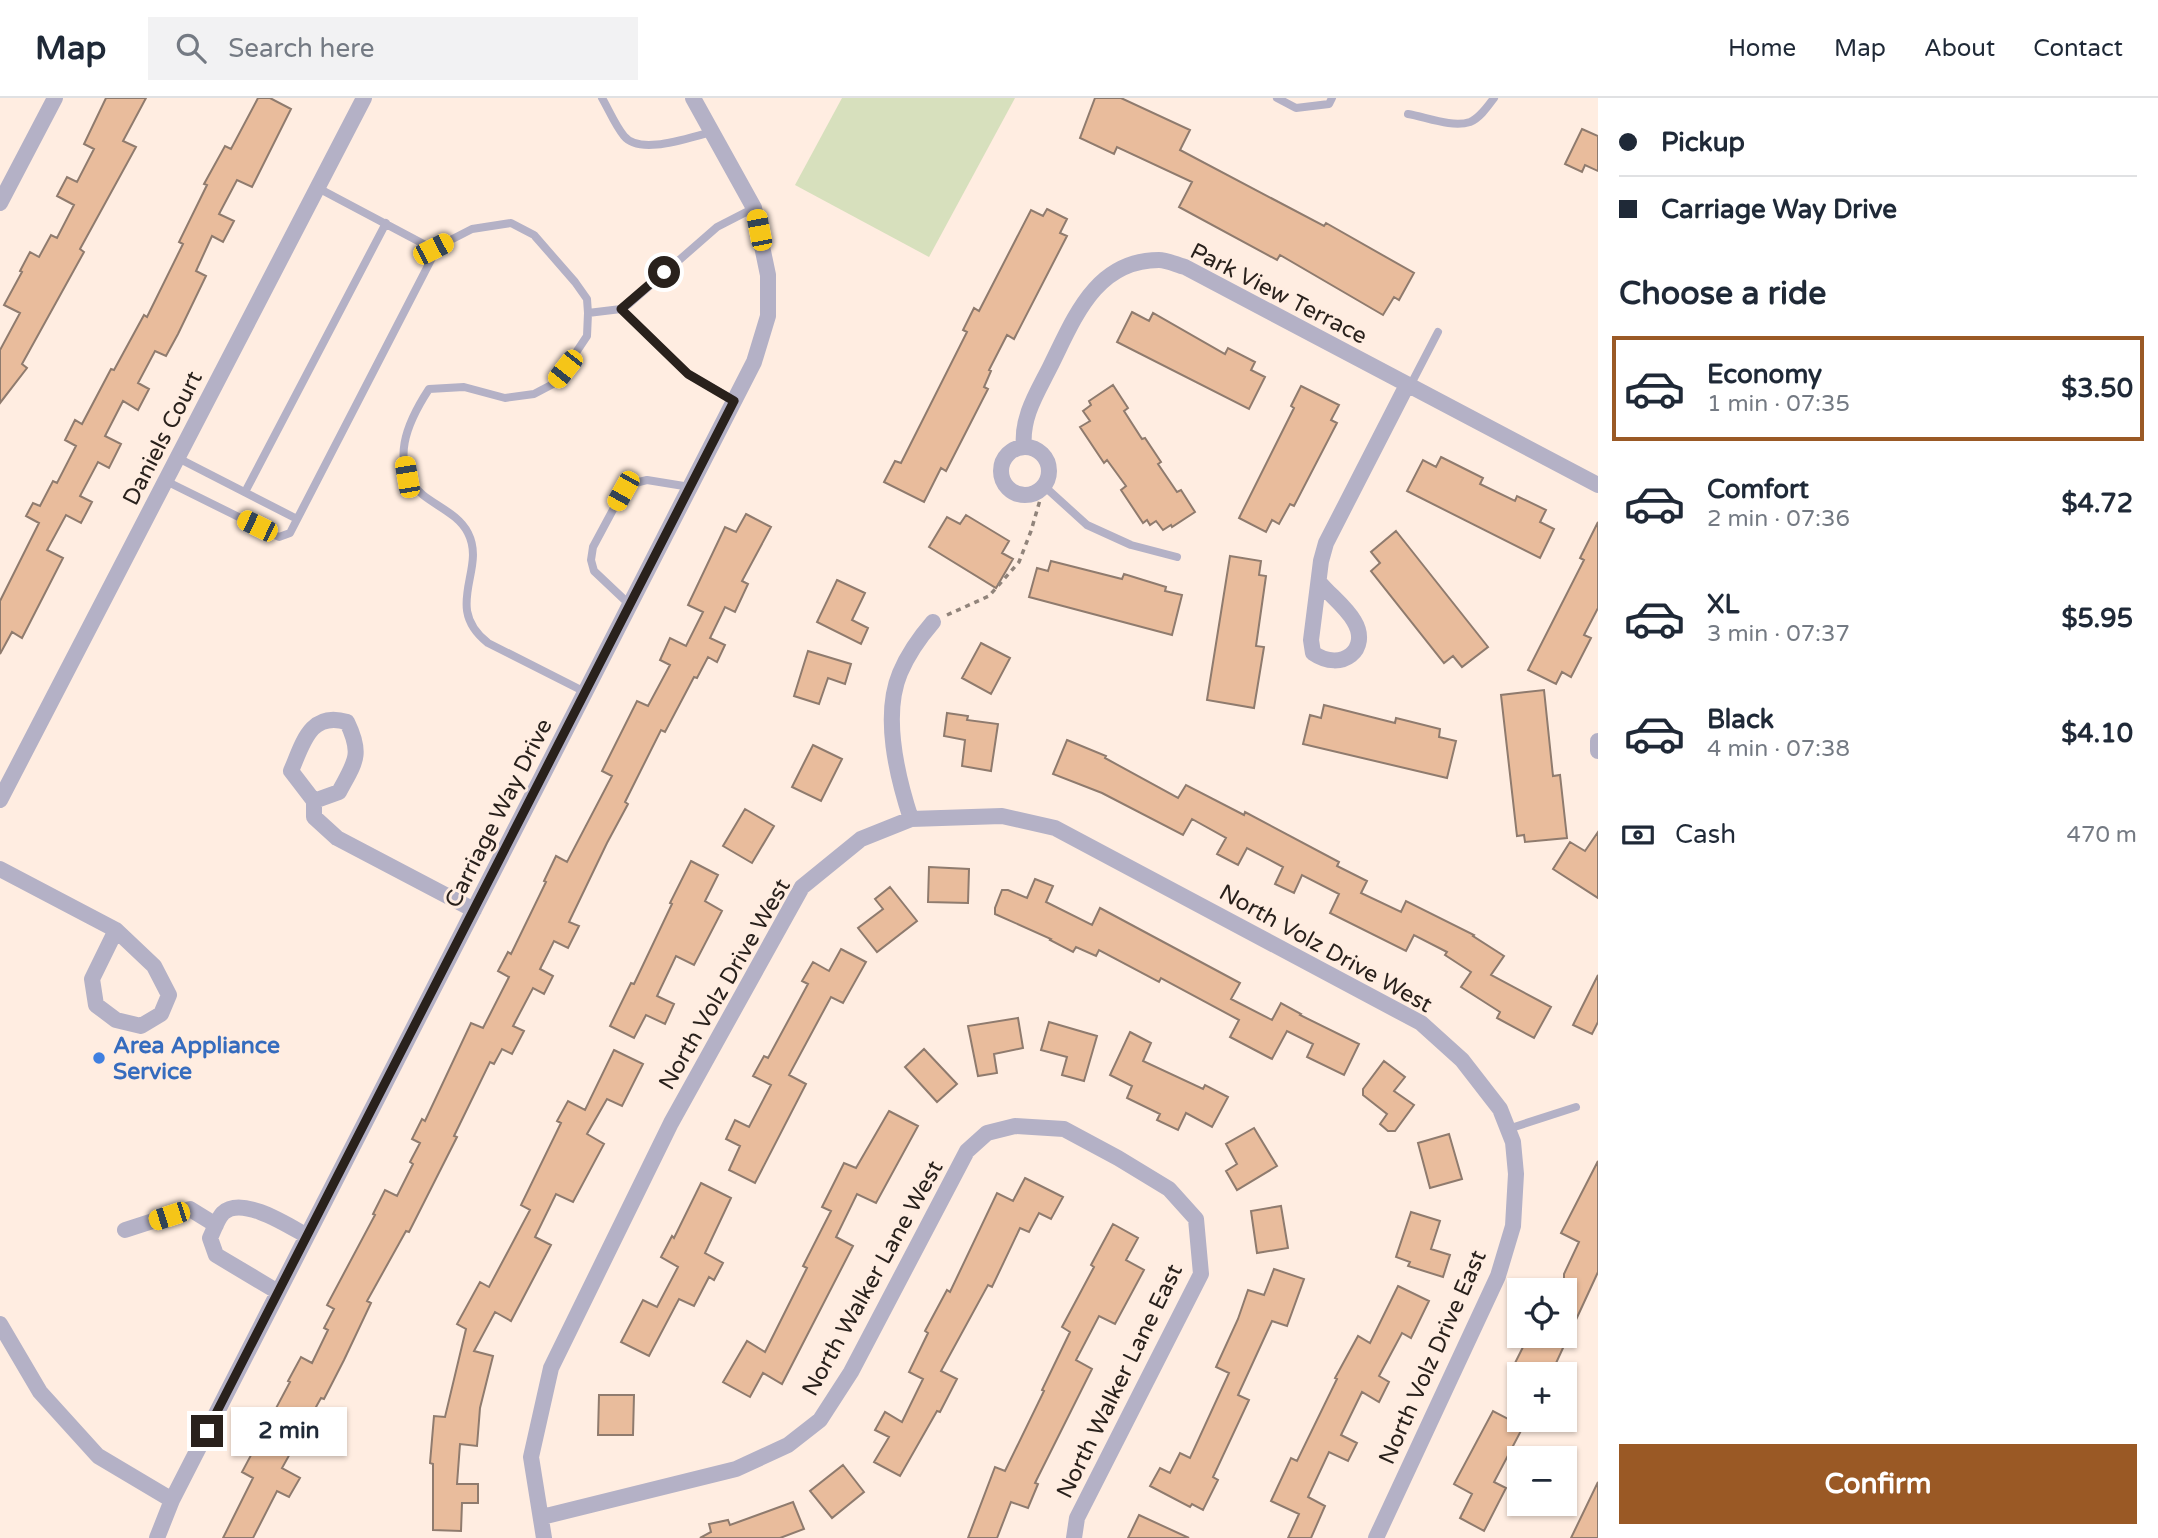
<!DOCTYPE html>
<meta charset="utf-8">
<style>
:root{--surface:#fff;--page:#f2f2f3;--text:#1f2937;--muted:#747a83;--line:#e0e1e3;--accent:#9a5925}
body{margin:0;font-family:"Varela Round",sans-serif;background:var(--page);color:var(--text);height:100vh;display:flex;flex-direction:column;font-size:26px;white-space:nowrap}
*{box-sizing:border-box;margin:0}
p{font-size:23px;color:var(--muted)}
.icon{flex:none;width:38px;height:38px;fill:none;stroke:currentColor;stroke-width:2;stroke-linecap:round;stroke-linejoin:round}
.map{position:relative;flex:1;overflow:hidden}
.details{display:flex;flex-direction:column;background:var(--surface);width:560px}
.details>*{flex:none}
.top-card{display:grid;align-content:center;height:154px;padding:0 21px;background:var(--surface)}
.tools{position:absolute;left:1507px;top:1180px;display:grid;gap:14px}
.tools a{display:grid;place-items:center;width:70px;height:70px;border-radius:0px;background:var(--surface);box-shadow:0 2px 5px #0004;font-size:35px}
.end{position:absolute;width:32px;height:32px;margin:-16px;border:9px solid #29211c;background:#fff;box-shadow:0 0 0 4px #fff}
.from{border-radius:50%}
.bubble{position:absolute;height:49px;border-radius:0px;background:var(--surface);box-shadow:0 2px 5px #0004;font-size:23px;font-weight:800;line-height:49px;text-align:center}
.car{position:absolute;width:21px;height:42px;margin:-21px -10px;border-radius:9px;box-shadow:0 0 5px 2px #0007;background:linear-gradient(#f5c518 24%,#345 0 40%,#f5c518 0 76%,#345 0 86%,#f5c518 0)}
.top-card b{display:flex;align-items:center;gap:24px;height:66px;font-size:26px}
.top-card b+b{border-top:2px solid var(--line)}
.top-card i{width:18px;height:18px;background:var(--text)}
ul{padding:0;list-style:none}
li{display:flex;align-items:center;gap:21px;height:105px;margin:0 14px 10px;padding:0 7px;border:4px solid transparent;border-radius:0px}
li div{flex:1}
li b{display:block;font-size:26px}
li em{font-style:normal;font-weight:800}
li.selected{border-color:var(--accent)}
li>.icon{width:63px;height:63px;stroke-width:1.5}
h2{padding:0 21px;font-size:32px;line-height:84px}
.pay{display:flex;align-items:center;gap:18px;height:77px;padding:0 21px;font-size:26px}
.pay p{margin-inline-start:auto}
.primary-button{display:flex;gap:14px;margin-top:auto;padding:14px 21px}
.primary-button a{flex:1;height:80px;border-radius:0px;background:var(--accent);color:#fff;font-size:28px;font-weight:800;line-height:80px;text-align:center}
header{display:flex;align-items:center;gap:42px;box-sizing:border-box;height:98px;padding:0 35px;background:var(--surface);border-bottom:2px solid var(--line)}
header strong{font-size:33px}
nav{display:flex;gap:38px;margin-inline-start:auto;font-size:24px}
.search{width:490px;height:63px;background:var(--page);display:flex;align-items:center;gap:18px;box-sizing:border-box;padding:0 24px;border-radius:0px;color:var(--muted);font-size:26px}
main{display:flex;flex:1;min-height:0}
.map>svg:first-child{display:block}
.green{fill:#d7e0bd}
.building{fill:#e9bc9c;stroke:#8f7b6e;stroke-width:2}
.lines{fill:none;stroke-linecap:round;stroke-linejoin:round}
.path{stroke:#91847b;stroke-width:3.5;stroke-dasharray:5 5;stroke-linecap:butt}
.lane{stroke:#b4b1c6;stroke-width:8}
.street{stroke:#b4b1c6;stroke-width:16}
.route{stroke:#29211c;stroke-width:9}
.shop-dot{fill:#3f7fe0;stroke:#ffede1;stroke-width:2.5}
.labels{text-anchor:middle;stroke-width:6;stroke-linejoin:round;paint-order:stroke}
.street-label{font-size:23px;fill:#29211c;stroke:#ffede1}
.shop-label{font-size:23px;font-weight:bold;fill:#366cbe;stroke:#ffede1;text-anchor:start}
</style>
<header>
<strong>Map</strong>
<div class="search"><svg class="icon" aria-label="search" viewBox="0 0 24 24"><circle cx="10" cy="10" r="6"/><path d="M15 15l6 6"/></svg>Search here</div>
<nav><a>Home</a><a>Map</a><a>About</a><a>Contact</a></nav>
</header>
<main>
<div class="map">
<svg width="1598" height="1440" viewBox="0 0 1598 1440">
<rect width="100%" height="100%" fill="#ffede1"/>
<path class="green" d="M842 0H1015L929 159 795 87Z"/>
<path class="building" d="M106 0H146L123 43 136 49 80 151 84 154 22 266 27 270 0 305V252L20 215 4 207 22 174 20 173 30 154 39 159 51 137 57 140 74 107 57 98 67 79 77 84 94 51 84 46Z
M258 0H270L291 11 252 89 237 82 219 116 234 123 223 144 212 138 196 173 206 178 178 236 166 258 155 253 138 285 149 291 138 312 123 303 105 338 121 346 109 370 98 364 80 398 92 404 81 425 66 417 47 452 63 460 22 540 12 534 0 556V503L39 425 26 418 33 405 40 408 53 383 57 385 76 348 65 342 75 322 82 326 111 271 114 272 144 217 147 219 183 146 179 144 207 87 204 86 225 48 231 51Z
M1095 0H1121L1190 32 1180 52 1324 128 1326 125 1414 175 1399 202 1394 199 1383 217 1280 157 1277 162 1179 109 1192 84 1117 49 1114 56 1080 40Z
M1582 31 1598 38V73L1585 67 1582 74 1565 66Z
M1047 111 1067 121 1060 135 1067 138 1014 241 1007 237 989 272 991 273 984 289 988 291 946 373 941 370 924 404 884 384 895 363 901 365 967 234 963 232 974 210 979 213 1031 112 1043 118Z
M1132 214 1149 223 1153 215 1225 256 1228 250 1255 264 1251 272 1265 279 1249 311 1117 244Z
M1113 287 1128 310 1124 313 1142 341 1145 340 1161 364 1158 366 1177 394 1181 392 1195 414 1172 429 1171 427 1163 432 1156 423 1150 427 1147 422 1143 425 1121 392 1126 388 1107 362 1104 365 1080 329 1090 323 1083 313 1091 307 1089 303Z
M1301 288 1339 307 1331 322 1337 325 1294 408 1290 406 1279 426 1272 422 1266 434 1239 420 1294 310 1291 308Z
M1441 359 1483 380 1480 386 1515 403 1517 398 1546 412 1540 424 1554 431 1540 460 1407 393 1423 362 1436 369Z
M746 416 771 429 742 483 748 486 735 514 725 509 710 540 725 547 717 564 708 559 697 580 694 579 665 634 661 632 625 704 628 706 607 745 569 824 579 828 568 850 554 843 540 871 553 878 544 896 533 890 513 928 524 933 512 956 502 951 494 966 490 964 454 1038 457 1039 409 1134 406 1133 367 1203 371 1205 344 1262 324 1301 321 1300 282 1370 300 1380 289 1399 277 1393 253 1440H223L253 1380 242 1374 290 1284 288 1283 301 1259 312 1265 328 1232 324 1230 334 1211 327 1207 375 1117 373 1116 385 1092 397 1098 413 1066 410 1064 420 1045 412 1041 422 1021 425 1023 471 925 483 930 509 879 498 873 508 854 511 856 546 784 544 783 556 758 567 764 612 678 602 673 637 603 648 608 670 567 660 562 670 540 686 548 703 514 688 507 725 429 736 434Z
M966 417 1009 443 1002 455 1013 461 996 490 929 449 947 419 960 426Z
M1598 424V510L1584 537 1591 540 1571 579 1562 574 1556 586 1528 572 1584 462 1580 460Z
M1396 433 1488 549 1462 569 1453 558 1444 565 1371 473 1380 465 1371 454Z
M1230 458 1261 463 1259 477 1266 478 1256 548 1264 549 1254 610 1207 602Z
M1051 463 1122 481 1124 476 1166 489 1165 493 1182 497 1172 537 1029 499 1037 470 1048 473Z
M837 482 865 495 852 522 868 530 861 546 817 524Z
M981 545 1010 560 991 596 962 580Z
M808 553 851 566 845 586 828 580 819 606 794 598Z
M1544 592 1553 678 1560 677 1567 740 1525 744 1524 737 1517 738 1501 597Z
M1324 607 1395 625 1396 620 1440 631 1439 639 1456 643 1447 680 1303 646 1310 617 1321 620Z
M947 615 968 618 967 622 998 626 991 673 962 668 965 642 944 638Z
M1067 642 1106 658 1105 660 1178 700 1186 687 1244 717 1245 714 1339 764 1337 768 1367 783 1361 795 1401 814 1406 803 1474 837 1473 838 1504 858 1491 877 1551 909 1534 940 1497 920 1500 914 1461 889 1471 874 1445 857 1447 854 1414 837 1406 853 1330 815 1339 796 1302 777 1294 795 1275 786 1283 769 1247 750 1238 767 1217 756 1226 740 1192 721 1183 737 1102 695 1053 676Z
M813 647 842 661 821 703 792 689Z
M745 711 774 728 752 765 723 748Z
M1598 734V800L1553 771 1570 744 1585 753Z
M691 763 718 777 705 803 722 813 694 867 676 858 657 898 674 906 665 926 646 917 634 940 610 928 631 885 634 886 672 806 670 805Z
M929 769 969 771 968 805 928 804Z
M1035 781 1053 788 1046 804 1092 827 1100 810 1240 885 1231 901 1272 922 1281 905 1301 916 1300 917 1359 946 1344 977 1307 959 1313 946 1287 933 1272 961 1230 939 1239 922 1161 880 1159 884 1099 852 1096 858 1076 849 1073 854 1050 842 1051 841 995 816V810L1002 792H1008L1027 800Z
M890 789 917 823 877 854 858 830 883 811 875 801Z
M841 851 866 864 843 905 831 899 789 977 806 986 755 1085 729 1072 740 1048 726 1041 735 1022 749 1029 771 987 753 978 764 958 768 960 808 886 802 883 813 864 829 873Z
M1598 877V924L1592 936 1573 927Z
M1018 920 1023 950 994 956 997 975 978 978 968 928Z
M1049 924 1097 938 1084 983 1062 977 1067 959 1041 952Z
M1130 934 1151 945 1143 963 1203 991 1205 987 1228 999 1212 1029 1186 1015 1178 1032 1157 1022 1160 1016 1127 1000 1132 988 1110 977Z
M924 951 957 986 937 1004 905 969Z
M614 952 643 966 622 1008 607 1001 587 1036 604 1046 573 1104 556 1096 535 1139 551 1147 511 1223 495 1214 474 1253 493 1258 480 1310 477 1348 460 1346 457 1386H478V1405H462L461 1433 433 1432V1366L430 1365 434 1318 445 1319 466 1231 457 1226 480 1184 489 1189 530 1112 521 1107 561 1025 557 1023 568 1003 585 1012Z
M1384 963 1405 979 1394 993 1414 1007 1395 1033H1388L1380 1026 1387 1016 1363 997V991Z
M889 1013 918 1028 876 1105 857 1096 836 1139 853 1148 782 1286 763 1275 750 1299 723 1284 747 1243 765 1254 807 1170 803 1168 831 1113 822 1109 844 1065 856 1070Z
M1254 1030 1277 1068 1237 1092 1226 1073 1237 1066 1226 1046Z
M1449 1036 1462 1081 1430 1090 1418 1045Z
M1598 1063V1174L1551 1276H1531L1514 1267 1529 1237H1564V1176L1579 1144 1561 1135Z
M1025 1080 1063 1099 1051 1121 1039 1115 1029 1134 1020 1130 992 1189 988 1187 941 1273 957 1281 940 1314 937 1313 900 1378 874 1364 889 1339 875 1332 885 1314 902 1324 923 1281 909 1274 928 1235 925 1233 947 1192 950 1194 997 1095 1013 1103Z
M701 1085 731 1100 705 1155 723 1165 714 1182 709 1179 694 1208 679 1201 649 1258 621 1244 643 1202 657 1209 678 1169 661 1159 672 1138 674 1140Z
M1281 1108 1288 1150 1257 1155 1251 1113Z
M1411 1114 1440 1123 1431 1151 1450 1157 1443 1179 1408 1168 1410 1164 1396 1159Z
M1113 1126 1138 1140 1126 1162 1144 1172 1115 1226 1099 1218 1076 1262 1092 1271 1035 1385 1038 1386 1028 1410 1011 1404 997 1440H968L995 1369 1005 1373 1044 1293 1042 1292 1070 1234 1062 1229 1094 1169 1091 1167Z
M1274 1171 1304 1181 1287 1228 1272 1223 1238 1297 1249 1302 1213 1379 1218 1382 1203 1412 1192 1406 1190 1409 1150 1388 1160 1370 1170 1375 1180 1355 1190 1360 1229 1275 1216 1269 1238 1221 1248 1192 1264 1197Z
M1398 1188 1429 1203 1411 1240 1402 1235 1379 1278 1389 1284 1379 1304 1362 1294 1341 1337 1357 1345 1348 1363 1329 1354 1308 1399 1325 1408 1311 1440H1288L1299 1416 1271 1403 1291 1360 1297 1363 1337 1281 1335 1280 1358 1238 1370 1245Z
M599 1297H634L633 1337H598Z
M1519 1299V1327L1523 1329 1494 1384 1506 1390 1484 1433 1460 1420 1472 1396 1454 1386 1493 1313 1508 1321Z
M843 1367 864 1394 832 1420 810 1393Z
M1598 1384V1440H1571Z
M793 1404 804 1431 780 1440H700L711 1434 709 1426 728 1422 730 1427Z
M1139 1417 1189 1440H1128Z"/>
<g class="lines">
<path class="path" d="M947 517 989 498 1019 464 1031 433 1040 402"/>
<path class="lane" d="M602 0C609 12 615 27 624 38 640 58 690 39 712 34
M1277 0 1296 10 1329 6 1332 0
M1408 16C1426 19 1452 30 1470 24 1480 20 1488 8 1494 0
M318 90 433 151
M433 151 472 131 511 125 534 137 575 184 587 201 588 215 587 238 565 271 553 286 534 296 505 300 464 289 429 291C408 323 387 367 423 397 438 409 459 417 468 435 487 472 442 509 488 545L585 594
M621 211 688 276 735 303
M588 215 621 211 629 206 717 129 754 110
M1410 288 1438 234
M178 360 297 421
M166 383 279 439 290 435 432 160 433 151
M1044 388 1087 427 1131 447 1177 459
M245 394 386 125
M630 507 594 473 591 462 593 449 623 393 635 385 647 382 690 389
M1508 1031 1576 1009"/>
<path class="street" d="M0 105 55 0
M1001 373a24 24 0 1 1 48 0a24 24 0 1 1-48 0Z
M1024 349C1021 319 1037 295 1050 269 1074 221 1095 162 1159 162 1167 162 1177 167 1185 169L1598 387
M1320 485C1330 497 1346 509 1354 523 1371 551 1342 575 1313 555L1311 542 1321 463 1326 445 1407 287
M1598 643V653
M0 702 364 0
M314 703 339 694C355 664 363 657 347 624 310 613 303 645 291 673L314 703V719L337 740 474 812
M911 721C897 678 882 618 900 575 908 556 920 539 933 524
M0 771 116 832 154 868 169 897 161 916 141 928 116 922 96 907 92 881 116 832
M125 1132 190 1111 216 1127
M278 1194 216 1157 210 1140C214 1132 217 1121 223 1115 242 1097 289 1128 307 1138
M0 1226 40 1294 98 1358 172 1402
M542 1419 736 1371 788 1347 820 1322 851 1274 967 1053 987 1035 1015 1028 1064 1031 1118 1060 1169 1091 1196 1121 1201 1176 1077 1420 1074 1440
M157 1440 172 1402 754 264 768 218V177L754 110 693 0
M544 1440 531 1359 551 1270 671 1025 802 789 861 741 911 721 1002 718 1055 730 1421 925 1462 962 1500 1011 1513 1044 1516 1076 1513 1128 1498 1178 1376 1440"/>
</g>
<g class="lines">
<path class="route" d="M207 1333 734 303 688 276 621 211 664 174"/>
</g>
<circle class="shop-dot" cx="99" cy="960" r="7"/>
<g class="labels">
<g class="street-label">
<text transform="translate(1279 195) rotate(27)" y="8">Park View Terrace</text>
<text transform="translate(162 340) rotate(-63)" y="8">Daniels Court</text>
<text transform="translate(498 715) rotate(-63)" y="8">Carriage Way Drive</text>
<text transform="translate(1326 850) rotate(29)" y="8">North Volz Drive West</text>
<text transform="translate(724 886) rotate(-60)" y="8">North Volz Drive West</text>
<text transform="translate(872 1180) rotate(-61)" y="8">North Walker Lane West</text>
<text transform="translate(1432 1259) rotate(-66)" y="8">North Volz Drive East</text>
<text transform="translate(1119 1283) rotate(-64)" y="8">North Walker Lane East</text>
</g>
<g class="shop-label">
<text x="113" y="955">Area Appliance<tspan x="113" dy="26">Service</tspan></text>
</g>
</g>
</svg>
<div class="tools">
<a><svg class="icon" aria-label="locate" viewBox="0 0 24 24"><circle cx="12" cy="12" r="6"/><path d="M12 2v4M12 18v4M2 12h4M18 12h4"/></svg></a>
<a>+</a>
<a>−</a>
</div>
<i class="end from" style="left:664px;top:174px"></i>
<i class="end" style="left:207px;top:1333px"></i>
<div class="bubble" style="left:231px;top:1309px;width:116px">2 min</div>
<i class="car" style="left:759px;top:132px;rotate:349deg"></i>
<i class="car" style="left:433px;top:151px;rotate:63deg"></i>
<i class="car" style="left:565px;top:271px;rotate:218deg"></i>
<i class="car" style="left:407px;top:379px;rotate:350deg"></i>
<i class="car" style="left:623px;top:393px;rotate:209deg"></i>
<i class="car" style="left:257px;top:428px;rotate:296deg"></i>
<i class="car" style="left:169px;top:1118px;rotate:252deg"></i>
</div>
<section class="details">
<div class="top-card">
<b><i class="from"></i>Pickup</b>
<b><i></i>Carriage Way Drive</b>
</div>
<h2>Choose a ride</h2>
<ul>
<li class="selected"><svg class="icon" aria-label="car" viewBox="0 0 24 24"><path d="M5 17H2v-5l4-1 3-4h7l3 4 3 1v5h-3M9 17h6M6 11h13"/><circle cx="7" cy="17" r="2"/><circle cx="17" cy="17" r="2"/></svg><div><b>Economy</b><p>1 min · 07:35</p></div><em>$3.50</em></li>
<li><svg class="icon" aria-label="car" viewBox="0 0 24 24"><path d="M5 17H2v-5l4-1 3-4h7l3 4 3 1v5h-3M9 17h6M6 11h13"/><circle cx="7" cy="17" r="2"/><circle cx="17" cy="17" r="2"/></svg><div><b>Comfort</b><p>2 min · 07:36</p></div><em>$4.72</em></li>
<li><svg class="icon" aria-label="car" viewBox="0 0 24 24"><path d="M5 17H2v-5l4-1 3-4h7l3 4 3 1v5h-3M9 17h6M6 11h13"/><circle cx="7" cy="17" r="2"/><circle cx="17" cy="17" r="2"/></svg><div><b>XL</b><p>3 min · 07:37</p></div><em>$5.95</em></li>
<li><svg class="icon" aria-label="car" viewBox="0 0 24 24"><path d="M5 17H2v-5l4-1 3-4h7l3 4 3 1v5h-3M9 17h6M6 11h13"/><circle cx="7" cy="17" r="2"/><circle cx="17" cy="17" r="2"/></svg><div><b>Black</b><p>4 min · 07:38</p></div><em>$4.10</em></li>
</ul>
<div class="pay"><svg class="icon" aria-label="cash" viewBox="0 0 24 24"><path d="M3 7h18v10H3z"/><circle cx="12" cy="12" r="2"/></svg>Cash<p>470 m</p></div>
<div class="primary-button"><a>Confirm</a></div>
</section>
</main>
